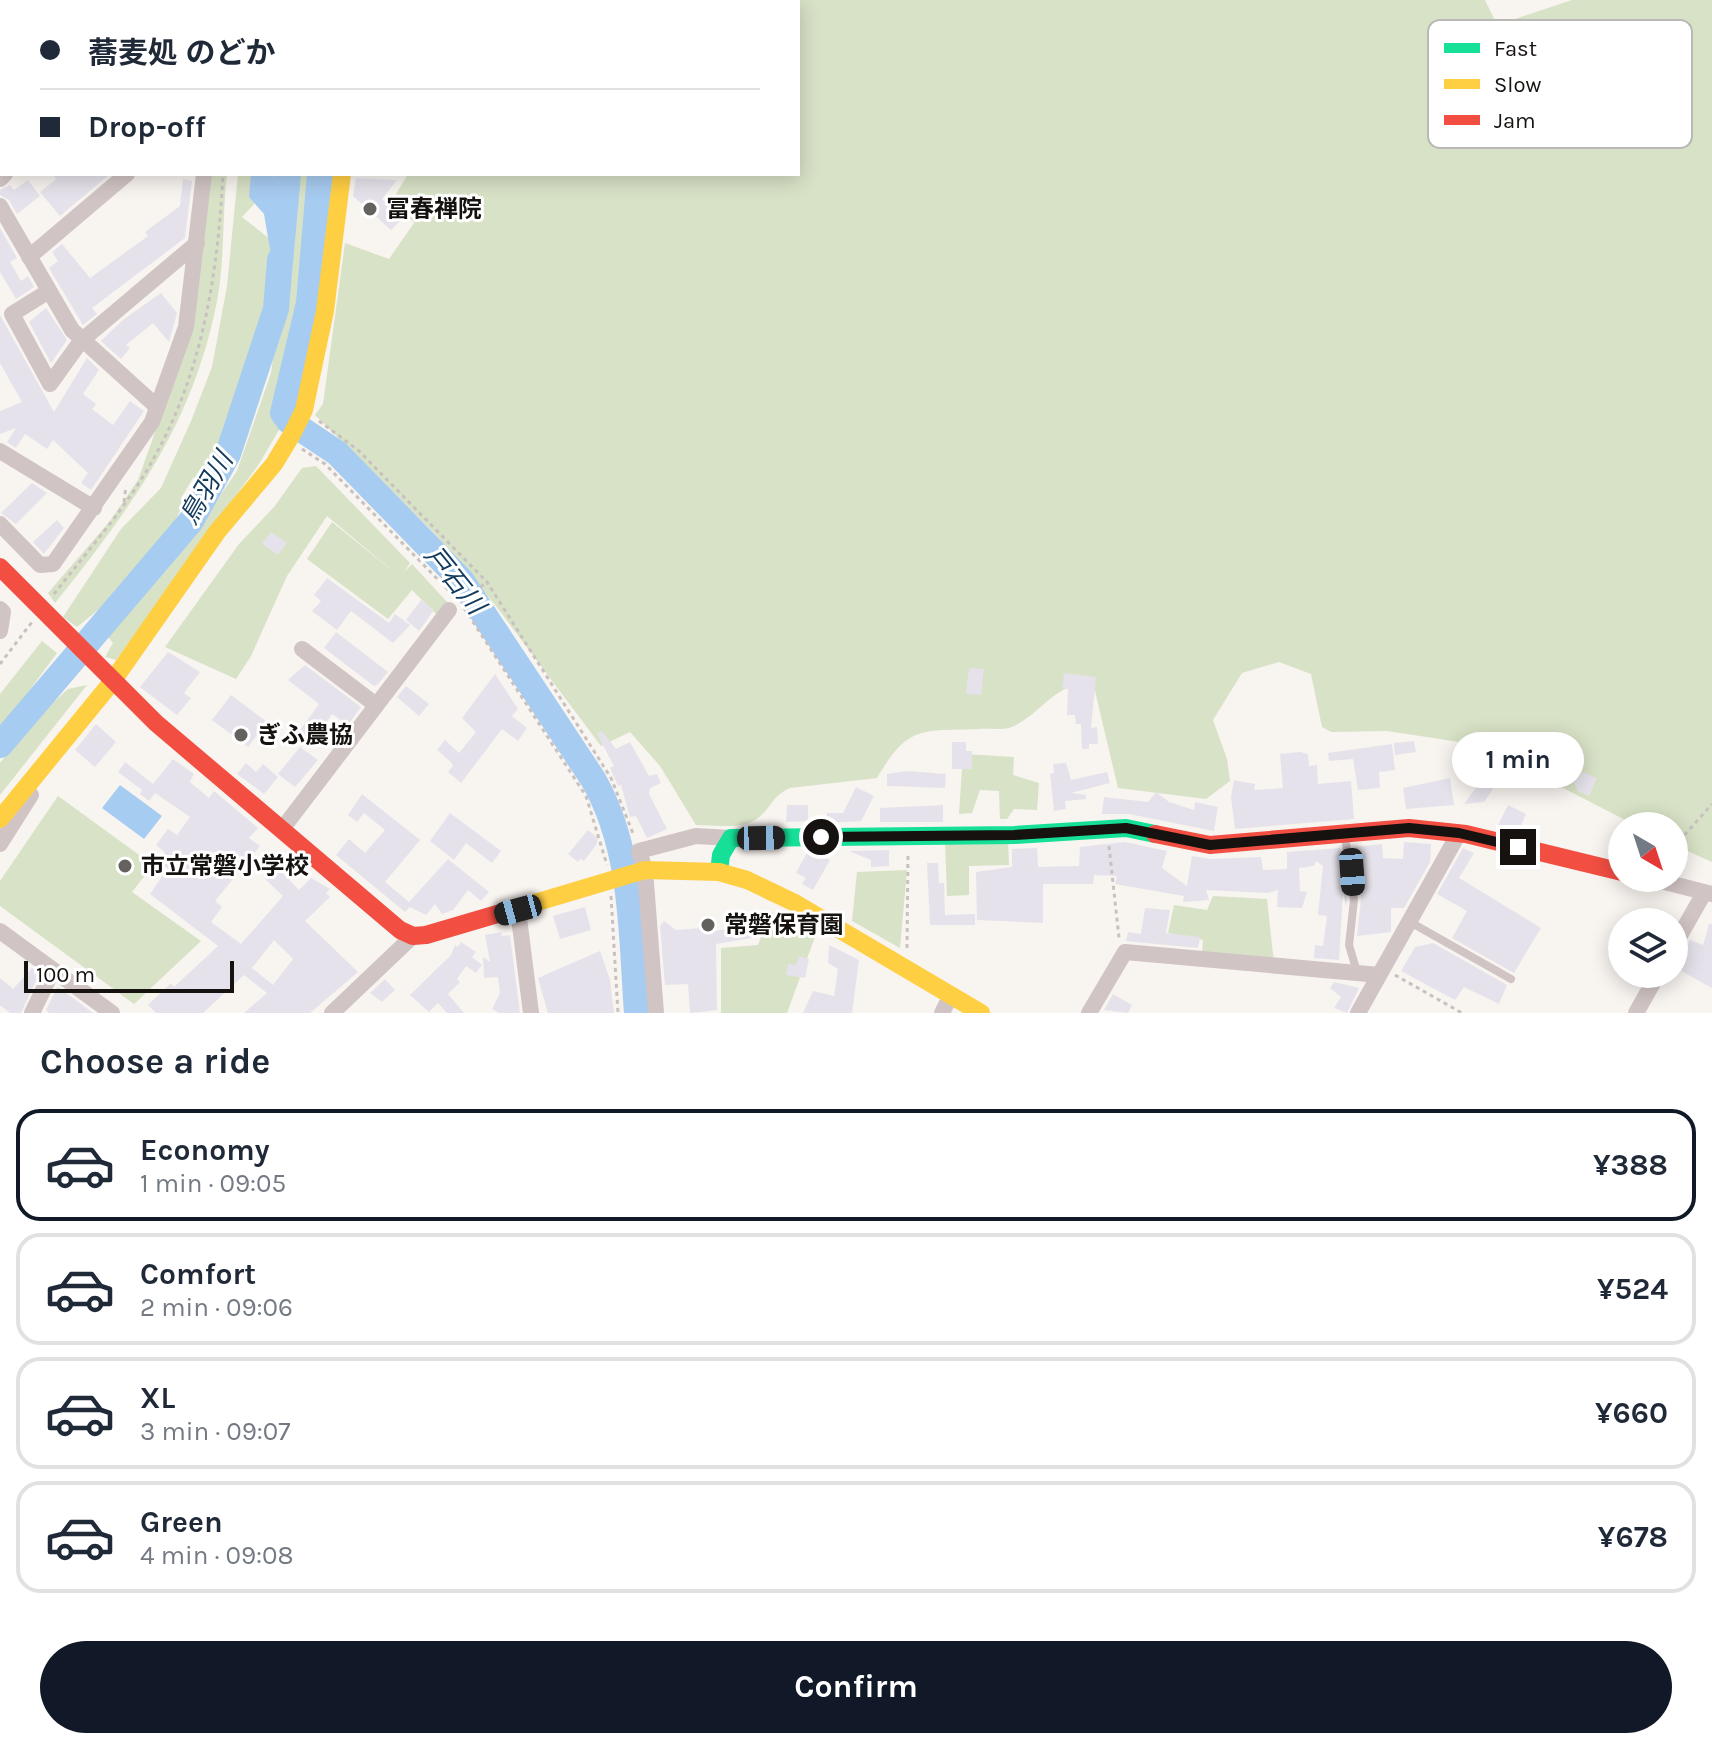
<!DOCTYPE html>
<meta charset="utf-8">
<style>
:root{--surface:#fff;--page:#f6f6f7;--text:#1f2937;--muted:#747a83;--line:#e0e1e3;--accent:#111827}
body{margin:0;font-family:Karla,"Noto Sans JP",sans-serif;background:var(--page);color:var(--text);height:100vh;display:flex;flex-direction:column;font-size:30px;white-space:nowrap}
*{box-sizing:border-box;margin:0}
p{font-size:26px;color:var(--muted)}
.icon{flex:none;width:44px;height:44px;fill:none;stroke:currentColor;stroke-width:2;stroke-linecap:round;stroke-linejoin:round}
.map{position:relative;height:1013px;overflow:hidden}
.panel{display:flex;flex-direction:column;background:var(--surface);flex:1}
.panel>*{flex:none}
.banner{position:absolute;left:0px;top:0px;width:800px;height:176px;box-shadow:0 4px 20px #0003;display:grid;align-content:center;height:176px;padding:0 40px;background:var(--surface)}
.needle{width:52px;rotate:141deg}
.buttons{position:absolute;left:1608px;top:812px;display:grid;gap:16px}
.buttons a{display:grid;place-items:center;width:80px;height:80px;border-radius:50%;background:var(--surface);box-shadow:0 4px 20px #0003;font-size:40px}
.scale{position:absolute;left:24px;bottom:20px;width:210px;box-sizing:border-box;padding-left:8px;border:4px solid #151210;border-top:0;font-size:22px;line-height:28px;white-space:nowrap;color:#151210;-webkit-text-stroke:6px #fff;paint-order:stroke}
.end{position:absolute;width:36px;height:36px;margin:-18px;border:10px solid #151210;background:#fff;box-shadow:0 0 0 4px #fff}
.from{border-radius:50%}
.bubble{position:absolute;height:56px;border-radius:28px;background:var(--surface);box-shadow:0 4px 20px #0003;font-size:26px;font-weight:700;line-height:56px;text-align:center}
.car{position:absolute;width:24px;height:48px;margin:-24px -12px;border-radius:10px;box-shadow:0 0 6px 2px #0007;background:linear-gradient(#222 24%,#8ab4d8 0 40%,#222 0 76%,#8ab4d8 0 86%,#222 0)}
.banner b{display:flex;align-items:center;gap:28px;height:76px;font-size:30px}
.banner b+b{border-top:2px solid var(--line)}
.banner i{width:20px;height:20px;background:var(--text)}
ul{padding:0;list-style:none}
li{display:flex;align-items:center;gap:24px;height:112px;margin:0 16px 12px;padding:0 24px;border:4px solid var(--line);border-radius:24px}
li div{flex:1}
li b{display:block;font-size:30px}
li em{font-style:normal;font-weight:700}
li.active{border-color:var(--accent)}
li>.icon{width:72px;height:72px;stroke-width:1.5}
h2{padding:0 40px;font-size:36px;line-height:96px}
.cta{display:flex;gap:16px;margin-top:auto;padding:16px 40px}
.cta a{flex:1;height:92px;border-radius:48px;background:var(--accent);color:#fff;font-size:32px;font-weight:700;line-height:92px;text-align:center}
.map>svg:first-child{display:block}
.green{fill:#d8e2c6}
.water{fill:#a7ccf1}
.lines{fill:none;stroke-linecap:round;stroke-linejoin:round}
.river{stroke:#a7ccf1;stroke-width:26}
.building{fill:#e6e2eb;fill-rule:evenodd}
.path{stroke:#c9c1c0;stroke-width:3;stroke-dasharray:4 4;stroke-linecap:butt}
.lane{stroke:#d1c4c5;stroke-width:8}
.street{stroke:#d1c4c5;stroke-width:16}
.fast{stroke:#16e098;stroke-width:18}
.slow{stroke:#ffcf43;stroke-width:18}
.jam{stroke:#f24e42;stroke-width:18}
.route{stroke:#151210;stroke-width:10}
.poi-dot{fill:#64615e;stroke:#fff;stroke-width:3}
.labels{text-anchor:middle;stroke-width:6;stroke-linejoin:round;paint-order:stroke}
.poi-label{font-size:24px;font-weight:bold;fill:#151210;stroke:#fff;text-anchor:start}
.water-label{font-size:26px;font-style:italic;fill:#123a5d;stroke:#fff}
.key{fill:#fff;stroke:#b9b8b7;stroke-width:2}
.key-label{font-size:22px;fill:#151210}
</style>
<div class="map">
<svg width="1712" height="1013" viewBox="0 0 1712 1013">
<rect width="100%" height="100%" fill="#f8f4f0"/>
<path class="green" d="M372 0H1485L1497 25 1572 0H1712V862L1674 845V826H1637L1479 745 1387 731 1331 732 1322 727 1311 674 1279 662 1242 673 1213 720 1227 759 1230 781 1206 799 1118 788 1095 691 1088 683C1054 683 1038 718 1009 728 1000 730 987 728 978 729 921 731 908 725 877 778L790 788C773 795 771 808 758 818 743 830 714 825 696 825L660 766 630 732 601 746 496 606 435 534 315 415 323 404 345 243 389 259 414 223 393 199 408 174H798V2Z
M208 174H227C222 216 225 260 217 301 193 424 132 507 55 603L48 593 110 521 138 480 174 379Z
M238 174H282L242 217 276 244C265 326 238 398 206 474L193 478 181 498 183 505 152 566 77 627 63 617 121 529 161 488 191 421 212 367 227 286Z
M297 174H329L318 278 293 406 259 464 116 660 105 657 113 643 104 632 114 618V603L181 552 237 471 271 373Z
M316 466 410 563 404 572 412 564 447 602 436 614 412 590 388 619 307 559 332 522 400 577 327 516 287 576 251 656 236 679 165 647 239 544 274 507 302 468Z
M42 641 57 653 0 730V694Z
M87 685 0 795V763L37 717 68 689Z
M963 754 1014 757 1013 775 1039 783 1037 810 1014 809 1007 819H1000L999 791 980 790 972 813 959 814Z
M58 796 153 865 132 892 201 941 134 1004 0 906V881Z
M1008 839 1009 865 969 866V895L947 896 945 841Z
M907 870 900 948 852 921 857 872Z
M1213 896 1267 899 1274 963 1202 954 1203 940 1168 933 1174 905 1207 910Z
M771 912 816 934 787 1013H721V948L758 945Z"/>
<path class="water" d="M251 174H273V178L275 174H301L293 263 278 297 264 214 249 197Z
M120 785 162 816 144 839 102 808Z"/>
<g class="lines">
<path class="river" d="M333 2V0
M320 174 309 303 283 413 289 421 337 453 461 580 593 779C634 850 631 934 637 1013
M0 745 191 521 228 454 276 309 280 260"/>
</g>
<path class="building" d="M53 174H110L60 216 40 192 56 179Z
M356 178 397 180 382 199 403 218 391 230 353 196Z
M183 179 192 181 185 238 92 308 97 314 83 325 49 268 58 261 52 252 62 244 90 278 148 236 145 232 180 206Z
M28 180 40 196 17 214 9 200 0 195V190L10 185 14 190Z
M0 228 17 258 10 262 21 281 28 276 34 287 16 299 0 272Z
M161 293 177 313 169 342 153 323 126 345 130 348 121 359 101 341 124 319Z
M46 308 67 340 51 363 29 322Z
M0 315 54 412 87 358 99 370 83 394 96 404 92 409 113 425 130 401 144 411 91 490 81 483 88 473 53 440 47 449 25 434 16 448 7 442 16 428 0 434V411L22 402 0 363Z
M32 483 47 493 16 524 1 513Z
M57 520 64 528 44 554 33 542Z
M271 532 287 543 278 555 262 544Z
M327 578 389 623 395 614 410 625 393 643 351 611 337 630 312 611 321 601 314 595Z
M421 600 434 610 419 631 406 620Z
M336 632 388 672 378 684 374 686 324 648Z
M168 652 200 672 184 693 191 698 177 715 140 687Z
M305 665 361 707 348 725 332 714 310 746 296 736 319 704 288 680Z
M969 668 984 669 981 695 966 694Z
M1064 673 1096 677 1091 728 1097 727 1098 744H1089V749H1082L1081 724H1076L1075 715H1067L1068 689 1062 688Z
M495 674 518 709 512 716 527 728 518 741 502 729 461 783 448 772 453 766 451 762 437 750 445 740 459 753 476 732 462 718Z
M406 686 429 704 419 716 397 697Z
M231 695 267 722 248 747 212 720Z
M96 724 116 742 95 767 75 750Z
M602 731 616 749 630 742 649 776 657 774 661 783 650 788 649 794 667 829 647 838 636 816 630 817 621 785 618 786 610 768 614 766 597 734Z
M1414 741 1416 752 1395 755 1394 743Z
M952 742H966V751H972V769H952Z
M1392 744 1395 770 1379 772 1380 788 1358 790 1353 759 1329 761 1328 753Z
M300 747 318 760 295 787 278 774Z
M1300 752 1308 754 1309 766 1317 765 1318 784 1351 781 1354 819 1235 829 1231 797 1234 780 1255 784 1254 790 1283 788 1280 754Z
M1534 757 1566 772 1558 788 1527 769Z
M173 759 194 774 190 782 209 798 214 791 258 828 249 838 260 846 215 901 222 907 211 922 241 944 283 896 265 879 277 867 299 890 311 878 330 889 326 893 330 897 305 921 358 972 310 1013H244L267 993 244 975 203 1013H156L148 1005 171 983 174 987 218 946 150 894 168 868 158 862 165 852 156 845 168 829 177 835 190 817 155 793 149 801 140 794 142 790 118 772 125 762 153 784ZM274 940 293 959 273 985 252 968Z
M246 763 256 772 263 764 278 777 264 794 237 774Z
M1066 763 1071 780 1107 772 1110 783 1071 793 1086 795V799L1065 801 1066 809 1054 811 1050 774 1054 773 1053 764Z
M908 771 946 774 945 788 887 786V774Z
M1582 772 1597 778 1589 796 1578 791 1570 774 1579 778Z
M1450 778 1454 805 1406 809 1403 788Z
M1481 781 1493 789 1484 802 1464 804Z
M856 787 874 796 861 821 827 823V813H843Z
M1156 792 1169 802 1194 810 1195 802 1218 807 1214 831 1129 814H1102L1104 797 1148 802Z
M362 794 420 840 385 882 409 902 448 859 489 892 481 901 468 890 453 910 442 914 435 904 426 915 410 907 405 912 336 855 349 839 365 853 385 830 364 813 357 822 348 815Z
M787 805H808V821L786 822Z
M943 805V822H880V808Z
M1508 805 1526 814 1518 832 1497 827Z
M450 813 501 851 492 863 466 843 454 860 430 841Z
M588 830 598 838 596 845 584 861 580 859 578 862 568 854Z
M1125 842 1167 851 1162 868 1187 886 1192 856 1211 859 1261 857 1263 870 1287 869V852L1340 848 1347 900 1346 907 1343 892 1339 960 1314 958 1315 945 1323 946 1327 916 1318 915 1323 866 1316 861 1314 866 1299 868 1300 891 1307 892 1302 908 1277 907 1278 890 1267 893 1206 890 1209 900 1183 902 1184 896 1115 884 1117 876 1094 875 1093 884H1043V923L977 920 976 872 1012 867V849L1037 848 1038 867 1079 866 1080 847Z
M1404 842 1431 844 1430 862 1404 908H1391V932L1357 936 1361 899 1354 847 1382 844 1383 858 1403 859Z
M1463 848 1474 853 1459 878 1541 928 1514 973 1452 938 1467 911 1437 894Z
M889 850V866L871 867V860L849 851Z
M808 851 830 860 813 890 802 884 806 878 796 873Z
M927 863H938L939 883H944L945 915 975 914V925H930Z
M585 907 591 930 560 939 553 916Z
M1145 908 1170 910 1166 933 1200 937 1198 948 1126 941 1128 932 1141 934Z
M664 921 676 930 715 927V931L750 925 752 938 716 944 717 1010 690 1013 688 984 665 985 660 926Z
M1709 924H1712V988L1674 967 1690 940 1703 945Z
M501 932 502 936 510 935 520 1013H499L492 1009 500 993 498 977 484 978 483 957 490 962 485 935Z
M461 942 476 952 472 957 482 965 476 973 466 966 457 979 460 982 448 994 464 1013H447L438 1003 429 1012 410 995 451 955 455 945 458 947Z
M1433 943 1507 985 1499 1004 1464 987 1455 1000 1401 971 1415 947Z
M829 945 859 960 852 1013H803L813 991 834 996 838 969 828 963Z
M600 951 610 980 614 1013H548L538 978Z
M799 956 809 959 805 978 786 975 788 964 796 965Z
M32 968 39 974 21 1013H10L0 1005V978L13 989Z
M385 979 395 990 382 1002 370 993Z
M1334 982 1359 988 1347 1013 1334 1008 1341 997 1330 988Z
M57 988 58 987 93 1013H49L46 1010Z
M1113 994 1132 1005 1128 1013 1104 1010Z"/>
<g class="lines">
<path class="path" d="M233 2 234 0
M319 421 358 450 487 582 611 778 634 836
M302 449 325 464 454 596
M124 502 126 486
M54 594C89 549 128 506 155 456 203 370 218 272 223 174
M461 601 487 582
M464 608 586 796 607 865
M0 664 32 622
M1109 846 1119 938
M1674 847 1712 804
M611 896 618 1013
M907 948 908 852
M1395 975 1462 1013"/>
<path class="lane" d="M1345 836 1354 900 1349 945 1357 972
M1410 922 1511 979"/>
<path class="street" d="M182 0 185 2
M22 2 23 0
M168 2 170 0
M355 2V0
M0 33 2 30
M0 179 5 174
M0 206 72 330 156 406
M29 257 127 174
M49 291 12 314 50 384 81 341 197 243
M0 451 94 508
M0 524 40 565 53 564 152 422 186 327 204 174
M0 609 3 612 0 631
M302 649 376 705
M283 828 449 610
M0 844 31 795
M1649 878 1712 894
M518 910 531 1013
M0 931 112 1013
M1674 946 1704 893
M32 1013 53 970
M332 1013 413 936
M656 1013 645 870 639 851 696 836 731 838
M942 1013 951 995
M1089 1013 1125 952 1379 975
M1358 1013 1459 833
M1636 1013 1658 974"/>
<path class="fast" d="M719 872 721 855 731 838 1014 835 1126 828 1155 834"/>
<path class="slow" d="M0 819 112 682 217 532 274 464 291 436 304 410 325 311 342 174
M511 910 645 870 719 872 747 880 793 902 981 1013"/>
<path class="jam" d="M0 567 156 723 400 930 413 936 426 935 511 910
M1155 834 1210 845 1409 828 1466 834 1622 872"/>
</g>
<g class="lines">
<path class="route" d="M821 837 1014 835 1126 828 1210 845 1409 828 1459 833 1518 847"/>
</g>
<g class="poi-dot">
<circle cx="370" cy="209" r="8"/>
<circle cx="241" cy="735" r="8"/>
<circle cx="125" cy="866" r="8"/>
<circle cx="708" cy="925" r="8"/>
</g>
<g class="labels">
<g class="poi-label">
<text x="386" y="217">冨春禅院</text>
<text x="257" y="743">ぎふ農協</text>
<text x="141" y="874">市立常磐小学校</text>
<text x="724" y="933">常磐保育園</text>
</g>
<g class="water-label">
<text transform="translate(206 488) rotate(-60)" y="9">鳥羽川</text>
<text transform="translate(455 580) rotate(51)" y="9">戸石川</text>
</g>
</g>
<rect x="1428" y="20" width="264" height="128" rx="12" class="key"/>
<rect x="1444" y="43" width="36" height="10" fill="#16e098"/>
<rect x="1444" y="79" width="36" height="10" fill="#ffcf43"/>
<rect x="1444" y="115" width="36" height="10" fill="#f24e42"/>
<g class="key-label">
<text x="1494" y="56">Fast</text>
<text x="1494" y="92">Slow</text>
<text x="1494" y="128">Jam</text>
</g>
</svg>
<div class="buttons">
<a><svg class="needle" viewBox="-14 -14 28 28"><path d="M0-13l5 13h-10z" fill="#e53935"/><path d="M0 13l5-13h-10z" fill="#747a83"/></svg></a>
<a><svg class="icon" aria-label="layers" viewBox="0 0 24 24"><path d="M12 4l9 5-9 5-9-5zM3 14l9 5 9-5"/></svg></a>
</div>
<div class="scale">100 m</div>
<i class="end from" style="left:821px;top:837px"></i>
<i class="end" style="left:1518px;top:847px"></i>
<div class="bubble" style="left:1452px;top:732px;width:132px">1 min</div>
<i class="car" style="left:761px;top:838px;rotate:89deg"></i>
<i class="car" style="left:1352px;top:872px;rotate:176deg"></i>
<i class="car" style="left:518px;top:910px;rotate:255deg"></i>
<div class="banner">
<b><i class="from"></i>蕎麦処 のどか</b>
<b><i></i>Drop-off</b>
</div>
</div>
<section class="panel">
<h2>Choose a ride</h2>
<ul>
<li class="active"><svg class="icon" aria-label="car" viewBox="0 0 24 24"><path d="M5 17H2v-5l4-1 3-4h7l3 4 3 1v5h-3M9 17h6M6 11h13"/><circle cx="7" cy="17" r="2"/><circle cx="17" cy="17" r="2"/></svg><div><b>Economy</b><p>1 min · 09:05</p></div><em>¥388</em></li>
<li><svg class="icon" aria-label="car" viewBox="0 0 24 24"><path d="M5 17H2v-5l4-1 3-4h7l3 4 3 1v5h-3M9 17h6M6 11h13"/><circle cx="7" cy="17" r="2"/><circle cx="17" cy="17" r="2"/></svg><div><b>Comfort</b><p>2 min · 09:06</p></div><em>¥524</em></li>
<li><svg class="icon" aria-label="car" viewBox="0 0 24 24"><path d="M5 17H2v-5l4-1 3-4h7l3 4 3 1v5h-3M9 17h6M6 11h13"/><circle cx="7" cy="17" r="2"/><circle cx="17" cy="17" r="2"/></svg><div><b>XL</b><p>3 min · 09:07</p></div><em>¥660</em></li>
<li><svg class="icon" aria-label="car" viewBox="0 0 24 24"><path d="M5 17H2v-5l4-1 3-4h7l3 4 3 1v5h-3M9 17h6M6 11h13"/><circle cx="7" cy="17" r="2"/><circle cx="17" cy="17" r="2"/></svg><div><b>Green</b><p>4 min · 09:08</p></div><em>¥678</em></li>
</ul>
<div class="cta"><a>Confirm</a></div>
</section>
